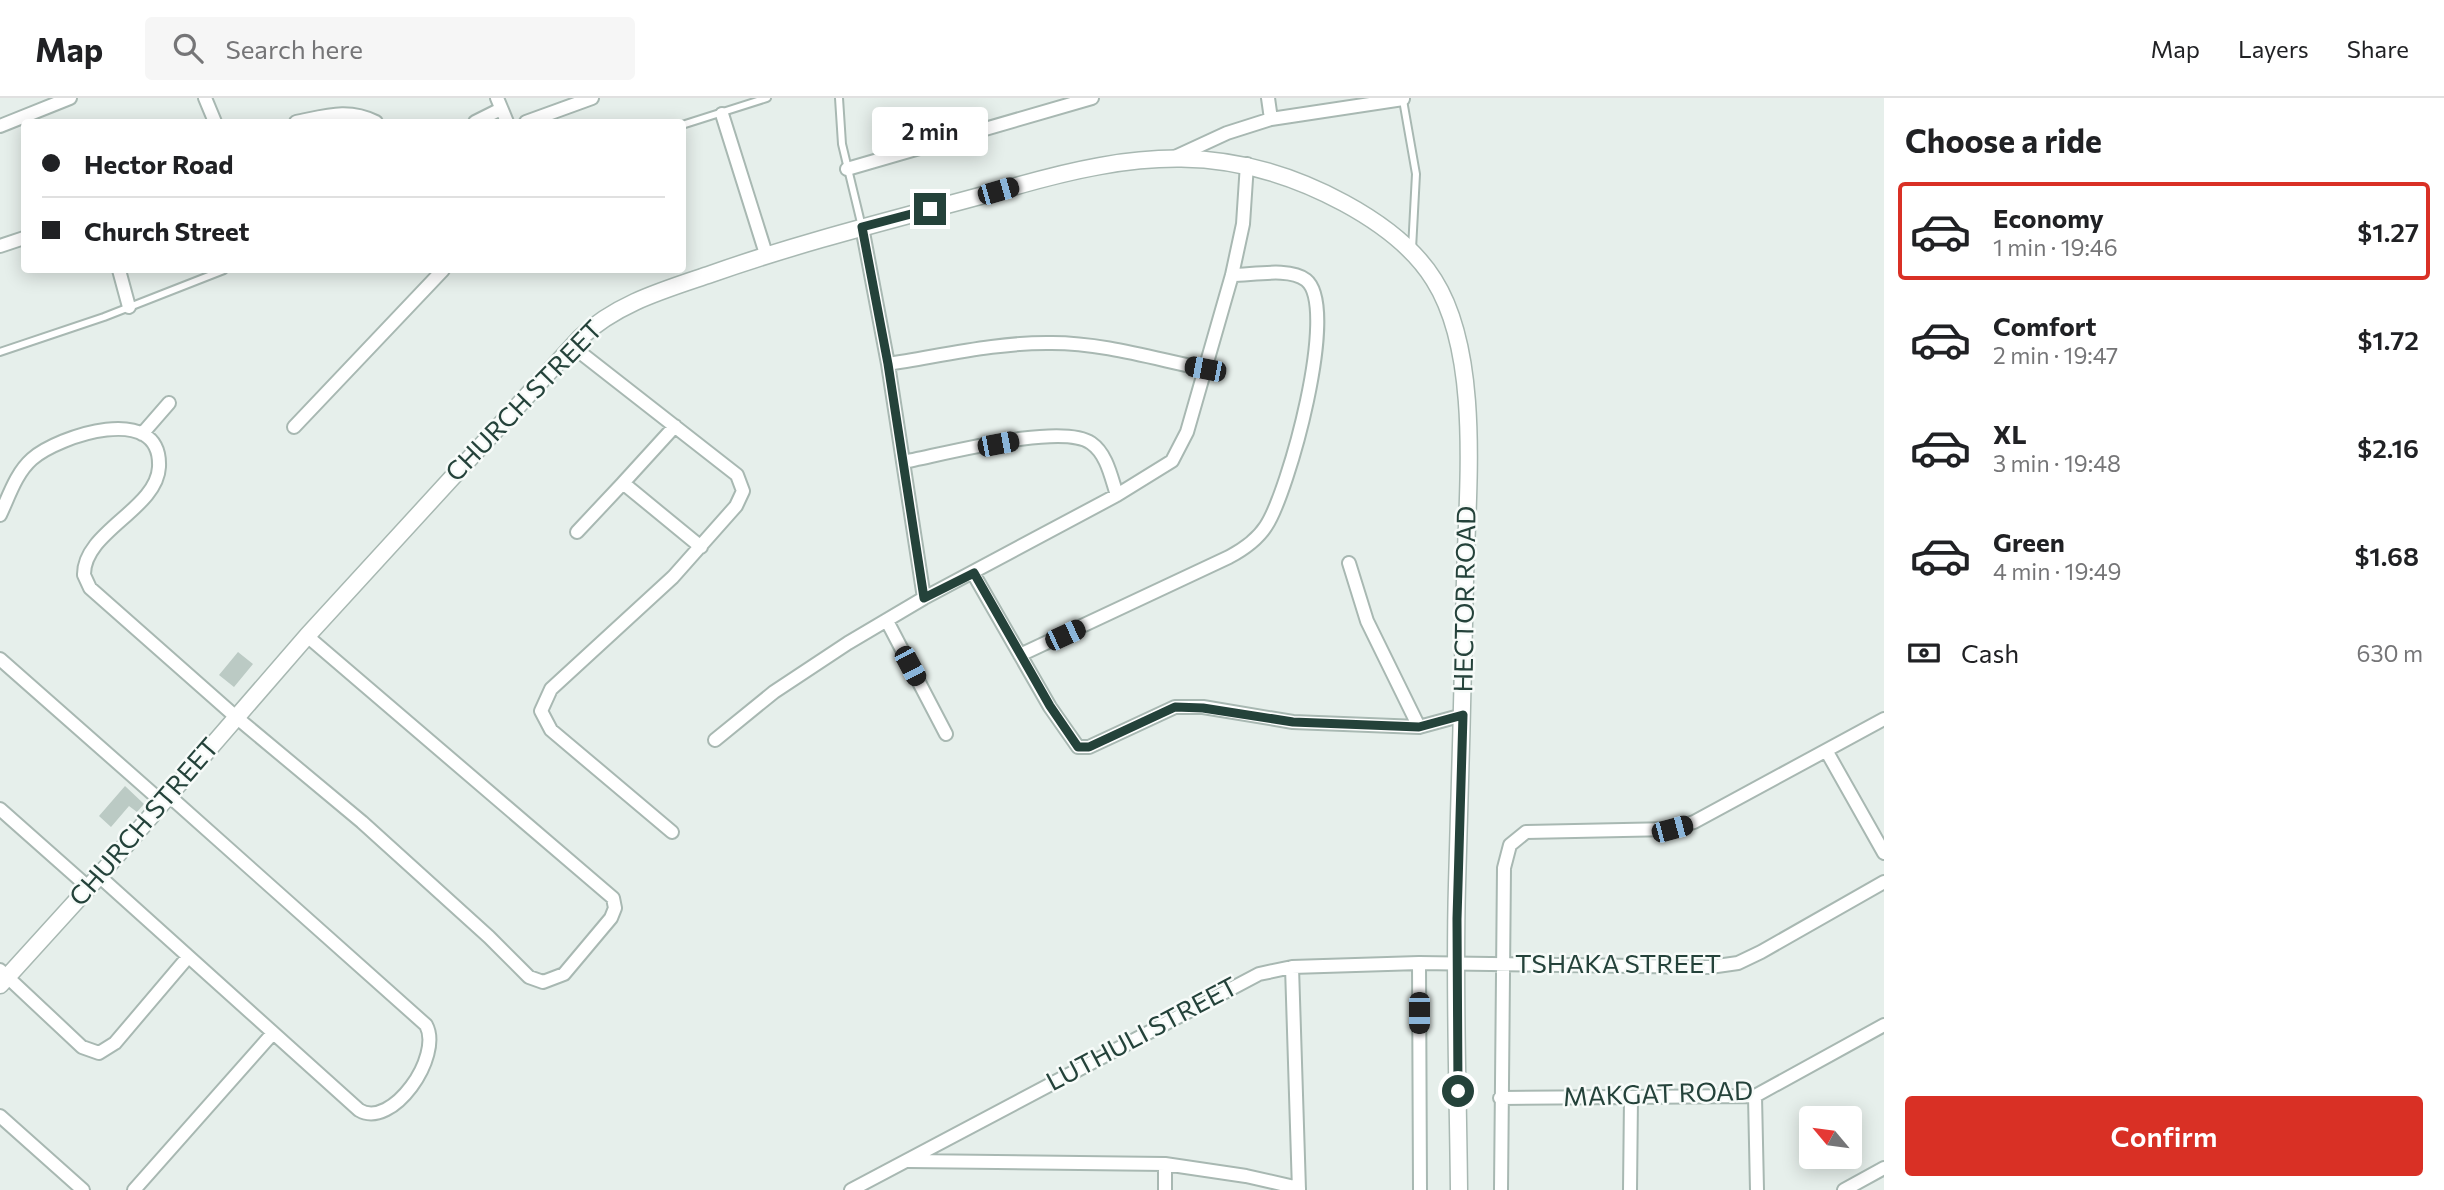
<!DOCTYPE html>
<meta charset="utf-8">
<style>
:root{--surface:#fff;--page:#f6f6f6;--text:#202124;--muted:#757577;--line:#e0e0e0;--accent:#d93025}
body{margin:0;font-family:Commissioner,sans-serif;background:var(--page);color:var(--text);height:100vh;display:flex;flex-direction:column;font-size:26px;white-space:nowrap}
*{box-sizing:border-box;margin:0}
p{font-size:23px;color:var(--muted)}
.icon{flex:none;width:38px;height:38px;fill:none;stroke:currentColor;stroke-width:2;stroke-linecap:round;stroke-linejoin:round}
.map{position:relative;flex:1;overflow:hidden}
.panel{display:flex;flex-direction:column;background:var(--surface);width:560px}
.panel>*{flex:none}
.banner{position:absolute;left:21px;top:21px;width:665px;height:154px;border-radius:7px;box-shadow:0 4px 18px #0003;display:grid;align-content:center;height:154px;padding:0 21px;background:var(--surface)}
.needle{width:46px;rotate:299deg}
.tools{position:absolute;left:1799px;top:1008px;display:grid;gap:14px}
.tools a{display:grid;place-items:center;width:63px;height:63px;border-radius:7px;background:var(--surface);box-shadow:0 4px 18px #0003;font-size:35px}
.end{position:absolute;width:32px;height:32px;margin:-16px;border:9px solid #24423a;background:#fff;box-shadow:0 0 0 4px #fff}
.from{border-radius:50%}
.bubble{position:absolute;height:49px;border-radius:7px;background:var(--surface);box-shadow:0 4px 18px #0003;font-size:23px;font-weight:600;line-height:49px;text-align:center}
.car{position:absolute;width:21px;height:42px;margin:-21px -10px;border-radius:9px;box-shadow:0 0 5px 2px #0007;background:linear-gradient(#222 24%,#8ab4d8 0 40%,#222 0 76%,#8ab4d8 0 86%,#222 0)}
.banner b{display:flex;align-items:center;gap:24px;height:66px;font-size:26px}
.banner b+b{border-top:2px solid var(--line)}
.banner i{width:18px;height:18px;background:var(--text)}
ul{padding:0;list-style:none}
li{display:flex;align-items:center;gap:21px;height:98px;margin:0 14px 10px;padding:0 7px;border:4px solid transparent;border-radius:7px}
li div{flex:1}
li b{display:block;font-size:26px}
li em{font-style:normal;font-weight:600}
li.selected{border-color:var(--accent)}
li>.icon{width:63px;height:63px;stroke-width:1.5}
h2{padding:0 21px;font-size:32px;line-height:84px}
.pay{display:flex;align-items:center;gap:18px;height:77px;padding:0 21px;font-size:26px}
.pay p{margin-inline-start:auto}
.cta{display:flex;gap:14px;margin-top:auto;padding:14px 21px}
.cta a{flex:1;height:80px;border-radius:7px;background:var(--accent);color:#fff;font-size:28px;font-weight:600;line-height:80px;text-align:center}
header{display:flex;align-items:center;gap:42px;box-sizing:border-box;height:98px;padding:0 35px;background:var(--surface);border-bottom:2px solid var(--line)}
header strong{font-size:33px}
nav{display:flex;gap:38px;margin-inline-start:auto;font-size:24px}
.search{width:490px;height:63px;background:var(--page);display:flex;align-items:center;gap:18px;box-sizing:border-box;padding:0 24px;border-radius:7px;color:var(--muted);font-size:26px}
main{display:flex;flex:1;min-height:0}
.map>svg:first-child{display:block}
.building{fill:#bbcac4}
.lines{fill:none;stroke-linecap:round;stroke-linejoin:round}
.service-casing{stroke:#a8b8b2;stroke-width:10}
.minor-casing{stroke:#a8b8b2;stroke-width:16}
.tertiary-casing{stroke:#a8b8b2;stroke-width:19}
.service{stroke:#fff;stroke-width:6}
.minor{stroke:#fff;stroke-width:12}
.tertiary{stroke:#fff;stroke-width:16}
.route{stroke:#24423a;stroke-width:9}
.labels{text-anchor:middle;stroke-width:5;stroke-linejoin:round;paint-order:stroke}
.street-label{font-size:26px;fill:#24423a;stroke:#f7fbf9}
</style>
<header>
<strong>Map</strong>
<div class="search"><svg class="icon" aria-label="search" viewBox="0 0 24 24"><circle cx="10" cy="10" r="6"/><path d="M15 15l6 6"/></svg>Search here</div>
<nav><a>Map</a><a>Layers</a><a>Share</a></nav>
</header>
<main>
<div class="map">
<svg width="1884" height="1092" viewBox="0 0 1884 1092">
<rect width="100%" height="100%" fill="#e6efeb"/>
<path class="building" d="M238 554 253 566 234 589 219 577Z
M125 688 144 706 137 714 129 708 111 729 99 718Z"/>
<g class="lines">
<defs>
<path id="service" d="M839 0 842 46 862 129
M1403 2 1416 76 1412 151
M682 27 767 0
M0 254 104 219 224 172"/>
<path id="minor" d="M205 0 215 24
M497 0 507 24
M1268 0 1271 21
M722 16 766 156
M296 24C326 18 348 10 376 24
M475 24 501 11
M526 24 592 0
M0 28 70 0
M1175 59 1227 35 1271 21 1403 1
M847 71 1092 0
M862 129 888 266 924 500
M0 148 24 140
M119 172 129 209
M572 248 737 377 743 393 736 408 673 479 551 591 541 613 551 632 672 734
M888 266C941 258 998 244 1052 245 1103 245 1155 261 1205 271
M675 328 623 385 701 449
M294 329 443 172
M142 336 169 305
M903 364C941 357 1061 324 1091 345 1107 356 1111 379 1117 397
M0 417C9 398 16 375 32 361 58 338 162 303 159 369 157 411 83 434 84 477L90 490 236 619 362 724 489 839 529 879 543 884 564 876 611 820 615 810 613 800 307 538
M577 434 623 385
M1349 465 1367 523 1419 629
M973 475 1050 609 1078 649H1089L1175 609H1203L1293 624 1419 629 1463 617
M887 523 946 636
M1020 557 1229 459C1244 451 1257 442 1266 428 1288 395 1340 209 1306 182 1290 169 1252 177 1232 177
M0 561 161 703
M715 642 774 594 848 545 924 500 1117 397 1172 363 1187 334 1232 177 1243 126 1247 66
M1827 654 1884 755
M0 711 88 789
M99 778 359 1012C392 1032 443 958 426 927L167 696
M1419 865 1420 1092
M1292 869 1299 1092
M0 872 82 949 99 955 115 945 188 859
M1755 998 1757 1092
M1500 1000 1755 998 1884 927
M0 1018 83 1092
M910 1063 1165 1066 1246 1078 1299 1090
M134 1092 273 935
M851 1092 1259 876 1292 869 1419 865 1710 869 1738 865 1761 854 1884 784
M1165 1092V1066
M1501 1092 1504 770 1510 747 1526 734 1672 731 1694 724 1884 621
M1630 1092 1631 1000
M1844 1092 1884 1070"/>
<path id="tertiary" d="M0 887 99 778 307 538 580 240C617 205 664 192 711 176 810 141 912 117 1013 89 1134 54 1230 43 1344 105 1379 124 1413 148 1434 182 1482 258 1467 394 1465 482 1463 584 1460 685 1457 787 1454 888 1458 990 1459 1092"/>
</defs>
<use href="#service" class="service-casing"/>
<use href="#minor" class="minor-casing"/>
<use href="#tertiary" class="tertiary-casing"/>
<use href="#service" class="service"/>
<use href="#minor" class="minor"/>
<use href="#tertiary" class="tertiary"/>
</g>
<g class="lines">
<path class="route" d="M930 111 862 129 888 266 924 500 974 475 1050 608 1078 649H1089L1175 609 1203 610 1293 624 1419 629 1463 617 1457 821 1458 993"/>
</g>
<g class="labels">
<g class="street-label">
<text transform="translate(524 303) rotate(-46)" y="9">CHURCH STREET</text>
<text transform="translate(1465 501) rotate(-89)" y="9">HECTOR ROAD</text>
<text transform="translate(144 724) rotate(-49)" y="9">CHURCH STREET</text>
<text x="1618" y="875">TSHAKA STREET</text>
<text transform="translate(1142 936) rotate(-28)" y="9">LUTHULI STREET</text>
<text transform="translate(1658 996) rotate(-2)" y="9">MAKGAT ROAD</text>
</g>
</g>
</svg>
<div class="tools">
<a><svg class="needle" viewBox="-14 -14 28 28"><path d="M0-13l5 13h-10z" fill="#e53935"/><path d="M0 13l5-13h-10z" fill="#757577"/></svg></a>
</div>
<i class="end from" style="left:1458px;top:993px"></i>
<i class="end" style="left:930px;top:111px"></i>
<div class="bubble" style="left:872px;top:9px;width:116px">2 min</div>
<i class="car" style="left:998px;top:93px;rotate:74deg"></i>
<i class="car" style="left:1205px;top:271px;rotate:281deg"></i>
<i class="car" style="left:998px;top:346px;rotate:79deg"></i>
<i class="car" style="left:1065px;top:537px;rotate:65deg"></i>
<i class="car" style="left:910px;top:568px;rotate:152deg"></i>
<i class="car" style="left:1672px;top:731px;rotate:75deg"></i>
<i class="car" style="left:1419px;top:915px;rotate:180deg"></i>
<div class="banner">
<b><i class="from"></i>Hector Road</b>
<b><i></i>Church Street</b>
</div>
</div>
<section class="panel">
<h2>Choose a ride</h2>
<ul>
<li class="selected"><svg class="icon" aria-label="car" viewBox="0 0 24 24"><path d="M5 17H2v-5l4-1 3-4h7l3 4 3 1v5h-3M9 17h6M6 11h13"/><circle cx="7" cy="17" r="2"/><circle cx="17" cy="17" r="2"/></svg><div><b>Economy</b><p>1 min · 19:46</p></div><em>$1.27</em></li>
<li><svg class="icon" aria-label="car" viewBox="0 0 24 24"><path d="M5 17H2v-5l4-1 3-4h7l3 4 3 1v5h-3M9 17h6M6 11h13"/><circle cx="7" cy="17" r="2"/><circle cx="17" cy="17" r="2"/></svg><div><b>Comfort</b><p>2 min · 19:47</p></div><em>$1.72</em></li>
<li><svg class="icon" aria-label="car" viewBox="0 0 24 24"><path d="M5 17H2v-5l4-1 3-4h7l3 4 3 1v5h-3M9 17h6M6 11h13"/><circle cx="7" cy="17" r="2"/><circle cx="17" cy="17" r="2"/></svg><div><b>XL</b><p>3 min · 19:48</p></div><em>$2.16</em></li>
<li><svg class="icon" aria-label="car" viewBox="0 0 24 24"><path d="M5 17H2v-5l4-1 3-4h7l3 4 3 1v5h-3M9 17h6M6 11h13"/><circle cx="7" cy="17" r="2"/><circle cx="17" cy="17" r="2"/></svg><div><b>Green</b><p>4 min · 19:49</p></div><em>$1.68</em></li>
</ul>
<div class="pay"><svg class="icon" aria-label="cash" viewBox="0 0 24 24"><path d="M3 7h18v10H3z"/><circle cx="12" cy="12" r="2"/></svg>Cash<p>630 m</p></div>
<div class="cta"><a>Confirm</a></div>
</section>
</main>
